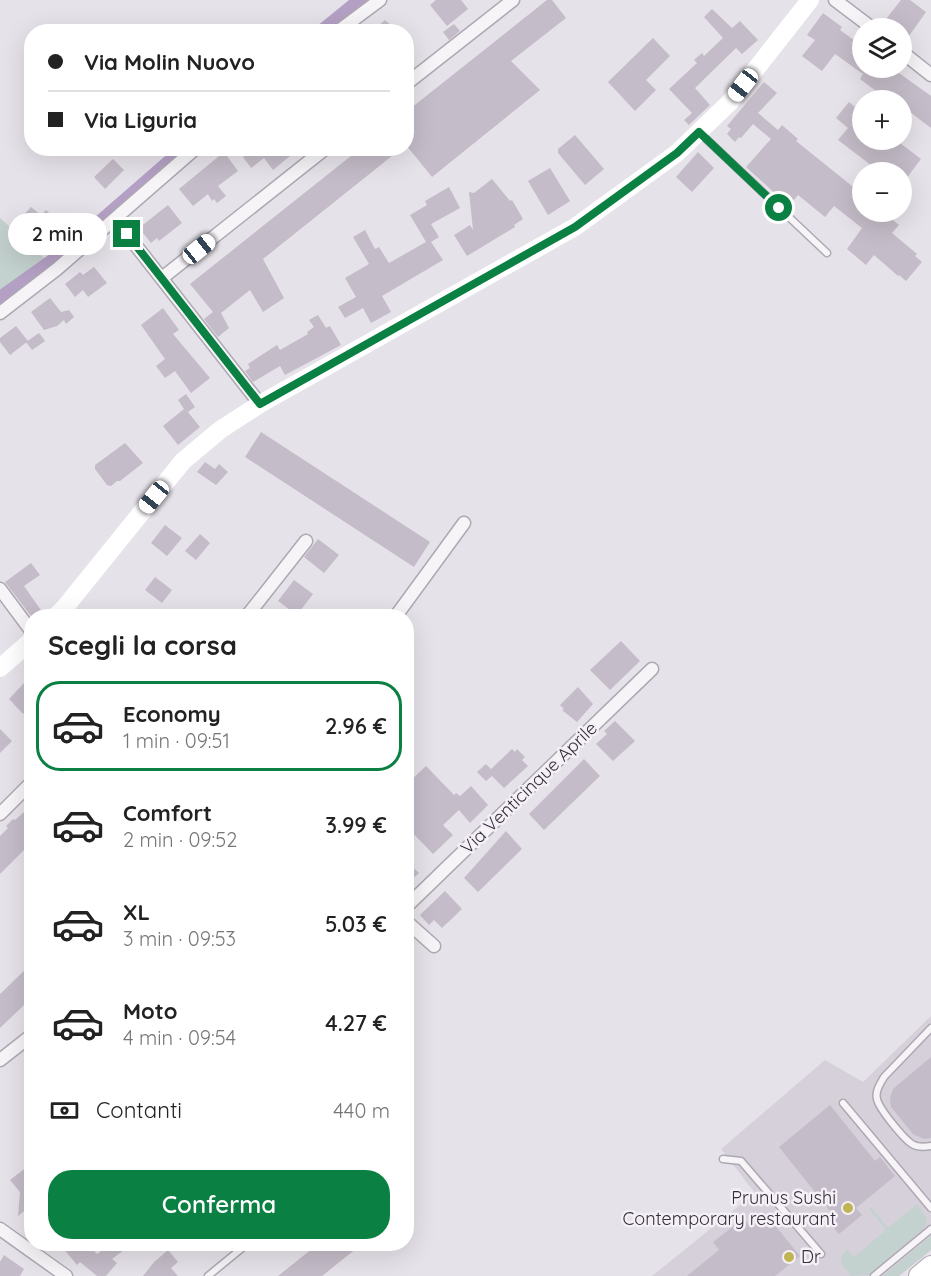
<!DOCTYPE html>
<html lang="it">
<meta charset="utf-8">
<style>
:root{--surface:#fff;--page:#f6f6f6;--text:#222;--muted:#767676;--line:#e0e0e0;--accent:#0b8043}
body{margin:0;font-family:Quicksand,sans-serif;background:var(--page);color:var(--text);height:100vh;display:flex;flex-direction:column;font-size:22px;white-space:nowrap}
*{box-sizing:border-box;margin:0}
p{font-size:20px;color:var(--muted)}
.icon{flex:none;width:33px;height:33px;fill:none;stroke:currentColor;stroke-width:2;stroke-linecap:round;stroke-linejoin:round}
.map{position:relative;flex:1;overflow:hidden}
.details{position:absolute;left:24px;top:609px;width:390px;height:642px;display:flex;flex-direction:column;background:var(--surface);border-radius:24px;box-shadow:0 6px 24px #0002}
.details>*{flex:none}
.banner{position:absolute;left:24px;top:24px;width:390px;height:132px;border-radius:24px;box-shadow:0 6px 24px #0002;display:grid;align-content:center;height:132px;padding:0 24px;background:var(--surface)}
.fabs{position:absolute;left:852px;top:18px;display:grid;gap:12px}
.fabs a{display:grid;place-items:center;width:60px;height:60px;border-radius:50%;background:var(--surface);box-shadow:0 6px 24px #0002;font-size:30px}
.end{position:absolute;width:27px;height:27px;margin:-14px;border:8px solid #0b8043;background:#fff;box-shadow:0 0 0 3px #fff}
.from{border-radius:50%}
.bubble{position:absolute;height:42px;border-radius:21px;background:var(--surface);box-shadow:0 6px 24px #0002;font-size:20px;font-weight:600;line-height:42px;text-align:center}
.car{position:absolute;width:18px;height:36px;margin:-18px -9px;border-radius:8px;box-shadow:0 0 4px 2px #0007;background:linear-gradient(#fff 24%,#345 0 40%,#fff 0 76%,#345 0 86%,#fff 0)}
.banner b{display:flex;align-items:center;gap:21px;height:57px;font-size:22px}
.banner b+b{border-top:2px solid var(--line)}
.banner i{width:15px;height:15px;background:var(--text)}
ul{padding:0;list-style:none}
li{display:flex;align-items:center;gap:18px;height:90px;margin:0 12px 9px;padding:0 12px;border:3px solid transparent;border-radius:24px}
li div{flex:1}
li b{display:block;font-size:22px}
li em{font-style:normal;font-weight:600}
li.on{border-color:var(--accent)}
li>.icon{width:54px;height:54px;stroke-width:1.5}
h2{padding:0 24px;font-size:27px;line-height:72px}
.pay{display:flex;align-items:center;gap:15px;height:66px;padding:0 24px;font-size:22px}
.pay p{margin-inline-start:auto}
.primary-button{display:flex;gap:12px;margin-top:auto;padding:12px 24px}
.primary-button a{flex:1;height:69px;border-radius:24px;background:var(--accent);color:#fff;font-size:24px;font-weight:600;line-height:69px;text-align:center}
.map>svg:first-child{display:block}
.built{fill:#d6d0da}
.green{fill:#c4d2cf}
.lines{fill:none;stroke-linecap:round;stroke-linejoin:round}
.canal{stroke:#b4a0c5;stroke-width:14}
.building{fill:#c4bcc8}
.service-casing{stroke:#aea8b3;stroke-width:9}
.minor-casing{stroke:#aea8b3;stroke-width:15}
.primary-casing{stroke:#ada2b3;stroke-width:22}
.service{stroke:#f6f4f7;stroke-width:6}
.minor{stroke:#f6f4f7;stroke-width:12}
.secondary{stroke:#fff;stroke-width:18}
.primary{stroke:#fff;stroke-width:20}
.route{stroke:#0b8043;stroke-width:8}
.poi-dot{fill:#c0b454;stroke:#f4f1f6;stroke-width:2}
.labels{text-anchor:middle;stroke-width:5;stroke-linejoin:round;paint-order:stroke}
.street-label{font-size:18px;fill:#382c3f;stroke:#f4f1f6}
.poi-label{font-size:18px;fill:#382c3f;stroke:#f4f1f6;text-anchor:end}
</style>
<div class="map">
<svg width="931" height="1276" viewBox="0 0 931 1276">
<rect width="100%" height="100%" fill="#e6e2e9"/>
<path class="built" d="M931 1016V1250L899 1276H652L755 1193 721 1149 825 1060 863 1082Z"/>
<path class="green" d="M0 218 44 258 0 291Z
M917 1204 927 1219 926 1225 922 1230 868 1275 851 1276 841 1263 842 1255 847 1250 854 1257 886 1230 869 1208 871 1207 888 1228Z
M931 1236V1250L899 1276H883Z"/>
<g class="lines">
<path class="canal" d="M321 32 360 0
M0 298 69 249 185 148"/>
</g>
<path class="building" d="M436 0H461L468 9 447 26 430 5Z
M547 0H552L566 18 511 61 540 90 432 177 406 145V112Z
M901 0H910L926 12 909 36 886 19Z
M712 9 732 28 740 21 758 40 742 54 736 48 695 88 710 105 689 125 684 120 692 113 669 89 697 63 694 60 702 53 704 56 723 38 704 17Z
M823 13 842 27 840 30 862 46V68H892L931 96V128L910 112 902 123V100H888L860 79 863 74 835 54 822 71 802 56 815 40 807 35Z
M385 20 399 32H371Z
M454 24 460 31 449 40 443 32Z
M653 38 670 56 646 80 656 90 635 111 608 82Z
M764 82 777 93 758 113 778 130 782 125 798 139 796 141 862 194V212H883L899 225 892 233 917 254 915 256 922 262 906 281 899 275 898 276 874 255 866 265 847 249 862 228 834 206 825 217 798 195 789 206 746 167 771 139 753 124 741 138 739 137 735 142 727 134 731 129 727 126Z
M849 102 862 113V140H896L921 159 902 184V172H880L838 140 848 128 836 118Z
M575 135 604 169 585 185 558 153V149Z
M255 148H284L290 156 273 170 264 158 251 168 243 157Z
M361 148H402L263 259 284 298 263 312 250 290 221 313 229 328 218 337 204 319 213 312 190 284Z
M224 152 238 171 218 186 226 196 217 203 214 199 212 201 208 194 193 206 179 189Z
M698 152 714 168 692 192 676 177Z
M113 159 124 170 105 189 94 177Z
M550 168 570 201 548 215 528 181Z
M492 179 510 201 512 200 523 219 514 225 515 227 467 256 454 235 470 225 473 230 469 192 474 193Z
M449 187 460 208 431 224 439 237 431 242 443 260 382 296 391 312 371 323 363 308 345 318 338 307 356 297 345 278 369 264 353 237 365 230 375 249 379 247 389 263 426 242 410 215 427 205 425 201Z
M168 205 182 223 159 241 157 238 151 243 139 228Z
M31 207 41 215 46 210 64 227 47 245 31 228 26 233 16 223Z
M94 267 107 283 88 297 83 290 75 297 65 284 80 272 83 275Z
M50 298 61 312 69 310 74 317 66 324 64 320 57 326 44 330 31 312Z
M163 308 179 330 173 334 210 378 191 393 175 371 165 378 156 366 165 359 141 325Z
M318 315 326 328 330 326 341 345 285 375 280 366 253 382 245 371 250 368 248 364 277 345 280 350 308 334 307 332 314 327 309 320Z
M16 326 28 341 10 355 0 342V338Z
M39 333 45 341 32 350 26 342Z
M186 394 195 407 188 412 200 427 178 445 163 426 184 409 178 400Z
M261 432 430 542 414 567 245 457Z
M125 443 143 463 120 481H117L111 486 107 485 95 469V465Z
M205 462 215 469 219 464 228 472 216 485 197 472Z
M165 525 182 538 167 556 151 543Z
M200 534 210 543 196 560 185 551Z
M318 539 339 555 324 573 304 557Z
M31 563 40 575 24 586 45 616H31L5 582Z
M155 577 172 590 162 603 145 590Z
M294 580 313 594 297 615 278 601Z
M621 641 640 661 610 690 590 670Z
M26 681 32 687V719L25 712 23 714 9 699Z
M578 687 593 704 577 722 562 710 564 709 560 705Z
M615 721 635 741 613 761 596 744 607 734 604 731Z
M0 729 12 741 0 753Z
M512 749 515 752 517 749 525 757 522 760 528 766 504 788 492 776 486 781 477 772 486 764 491 769Z
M584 759 600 776 544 830 529 814Z
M426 766 454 795 456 793 460 796 471 786 488 805 470 823 459 810 443 825 453 835 433 854 406 826V785Z
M24 812 32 819V842L0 874V836L8 828 6 826 13 819 15 820Z
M506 831 522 849 478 892 464 878Z
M406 861 419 873 406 885Z
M445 891 462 909 442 928 434 920 429 925 420 915Z
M26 969 32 975V1013L24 1005 0 1028V994Z
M931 1057V1138L924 1139 913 1134 891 1107 890 1098 893 1089Z
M830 1105 875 1161 880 1157 895 1176 856 1208 862 1215 839 1234 829 1222 835 1217 779 1147Z
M32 1163V1205L18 1216 20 1192 10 1180Z
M764 1212 800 1256 775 1276H687L719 1250 713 1242 744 1218 749 1225Z
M68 1244H88L97 1254 111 1244H132L112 1259 117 1263 106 1276H97L80 1262 77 1265 63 1248Z
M318 1244H362L322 1276H278Z
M168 1250 178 1262 171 1268 178 1276H143L154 1262Z
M4 1255 24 1269 20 1276H0V1262Z"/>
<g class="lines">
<defs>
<path id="service" d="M701 134 827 253
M931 1028 884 1077C880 1084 875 1091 877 1099 879 1109 904 1139 912 1144 918 1148 925 1147 931 1146
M843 1103 931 1208
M723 1159 741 1161 821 1254
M208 1276 247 1244
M874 1276 931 1229"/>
<path id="minor" d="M835 0 872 28
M337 32 380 0
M902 52 931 75
M406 84 513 0
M115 219 260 404
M162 278 326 148
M0 313 57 269 196 148
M0 589 32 632
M247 616 306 541
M396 616 464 523
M0 814 32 782
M406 907 652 669
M406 921 434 946
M0 1060 32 1035
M0 1229 66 1276"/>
<path id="primary" d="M919 1276 931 1266"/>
</defs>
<use href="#service" class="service-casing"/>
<use href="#minor" class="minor-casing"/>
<use href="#primary" class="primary-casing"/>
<use href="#service" class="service"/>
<use href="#minor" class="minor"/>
<path class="secondary" d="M56 616 66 606 183 461 220 430 260 404 575 227 677 153 730 102 810 0
M0 668 32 640"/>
<use href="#primary" class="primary"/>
</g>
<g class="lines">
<path class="route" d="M127 234 260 404 575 227 677 153 699 132 779 208"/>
</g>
<g class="poi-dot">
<circle cx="848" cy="1208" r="6"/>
<circle cx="789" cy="1257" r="6"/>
</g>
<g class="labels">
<g class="street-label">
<text transform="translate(529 788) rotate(-44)" y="6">Via Venticinque Aprile</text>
</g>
<g class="poi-label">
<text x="836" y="1204">Prunus Sushi<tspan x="836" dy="21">Contemporary restaurant</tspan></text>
<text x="801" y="1263" text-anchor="start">Dr</text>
</g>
</g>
</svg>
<div class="fabs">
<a><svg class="icon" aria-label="layers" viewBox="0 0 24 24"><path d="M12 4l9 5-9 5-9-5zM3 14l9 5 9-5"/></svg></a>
<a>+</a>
<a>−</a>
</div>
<i class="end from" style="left:779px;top:208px"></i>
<i class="end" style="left:127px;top:234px"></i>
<div class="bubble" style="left:8px;top:213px;width:99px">2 min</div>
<i class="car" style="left:743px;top:85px;rotate:218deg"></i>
<i class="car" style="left:199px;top:249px;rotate:51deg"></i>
<i class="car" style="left:154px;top:497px;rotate:219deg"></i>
<div class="banner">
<b><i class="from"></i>Via Molin Nuovo</b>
<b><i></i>Via Liguria</b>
</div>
<section class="details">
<h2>Scegli la corsa</h2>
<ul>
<li class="on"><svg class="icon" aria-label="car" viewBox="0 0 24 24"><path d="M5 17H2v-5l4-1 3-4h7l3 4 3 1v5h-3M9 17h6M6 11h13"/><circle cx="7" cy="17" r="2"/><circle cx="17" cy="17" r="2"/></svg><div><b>Economy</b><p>1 min · 09:51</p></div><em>2.96 €</em></li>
<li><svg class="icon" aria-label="car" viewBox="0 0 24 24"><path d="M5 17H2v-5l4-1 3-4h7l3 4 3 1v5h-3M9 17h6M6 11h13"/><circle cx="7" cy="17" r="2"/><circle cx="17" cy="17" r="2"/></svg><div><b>Comfort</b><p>2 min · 09:52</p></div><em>3.99 €</em></li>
<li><svg class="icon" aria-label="car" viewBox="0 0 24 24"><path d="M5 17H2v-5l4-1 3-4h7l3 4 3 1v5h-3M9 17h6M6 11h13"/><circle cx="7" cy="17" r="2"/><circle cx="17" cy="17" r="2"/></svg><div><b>XL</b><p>3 min · 09:53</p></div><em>5.03 €</em></li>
<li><svg class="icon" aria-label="car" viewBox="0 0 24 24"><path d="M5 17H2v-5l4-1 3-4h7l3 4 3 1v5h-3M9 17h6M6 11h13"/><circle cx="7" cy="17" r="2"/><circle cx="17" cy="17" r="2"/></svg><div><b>Moto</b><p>4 min · 09:54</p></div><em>4.27 €</em></li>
</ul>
<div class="pay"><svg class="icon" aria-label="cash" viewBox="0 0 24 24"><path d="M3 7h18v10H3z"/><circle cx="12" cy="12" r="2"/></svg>Contanti<p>440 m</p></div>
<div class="primary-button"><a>Conferma</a></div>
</section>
</div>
